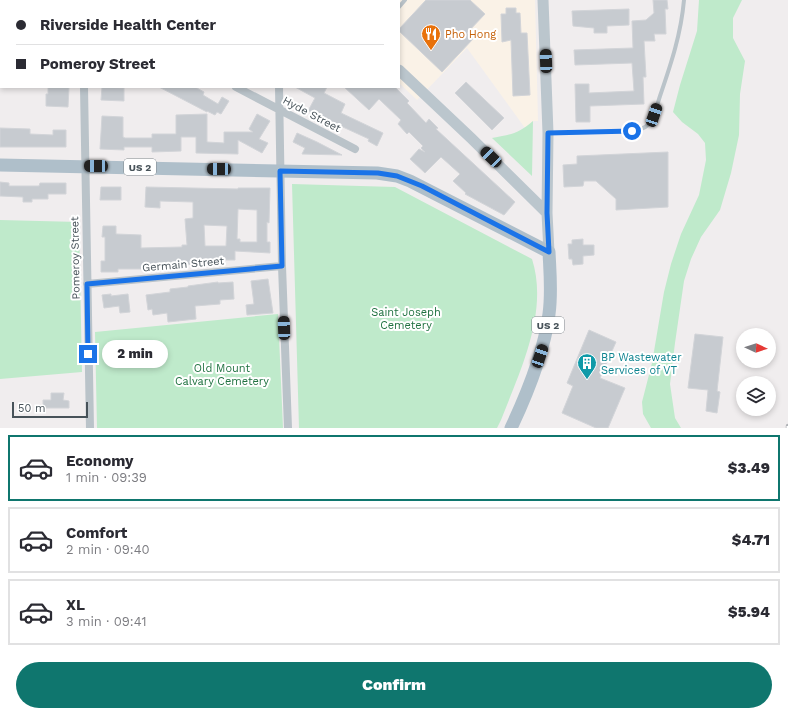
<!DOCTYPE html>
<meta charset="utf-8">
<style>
:root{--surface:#fff;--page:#f7f7f7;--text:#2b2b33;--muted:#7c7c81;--line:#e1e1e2;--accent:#0f766e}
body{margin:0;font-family:"Work Sans",sans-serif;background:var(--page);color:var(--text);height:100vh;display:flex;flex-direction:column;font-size:15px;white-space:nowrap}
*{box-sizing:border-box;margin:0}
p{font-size:13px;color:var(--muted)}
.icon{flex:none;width:22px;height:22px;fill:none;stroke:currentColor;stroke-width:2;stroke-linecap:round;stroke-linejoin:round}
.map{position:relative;height:428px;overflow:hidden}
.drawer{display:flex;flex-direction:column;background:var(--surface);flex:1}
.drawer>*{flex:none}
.hud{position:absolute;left:0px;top:0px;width:400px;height:88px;box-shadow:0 2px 6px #0003;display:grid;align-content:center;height:88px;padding:0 16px;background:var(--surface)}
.needle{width:26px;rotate:93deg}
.tools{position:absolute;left:736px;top:328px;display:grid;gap:8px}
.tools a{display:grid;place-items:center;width:40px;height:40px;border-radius:50%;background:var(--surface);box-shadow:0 2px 6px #0003;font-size:20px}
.scale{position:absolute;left:12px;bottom:10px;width:76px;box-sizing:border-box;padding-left:4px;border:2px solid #475259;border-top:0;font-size:11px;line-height:14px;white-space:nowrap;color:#475259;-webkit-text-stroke:3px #fff;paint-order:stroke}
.end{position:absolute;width:18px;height:18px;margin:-9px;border:5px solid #1a73e8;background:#fff;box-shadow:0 0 0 2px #fff}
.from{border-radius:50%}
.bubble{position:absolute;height:28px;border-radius:14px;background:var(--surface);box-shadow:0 2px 6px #0003;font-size:13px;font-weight:800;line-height:28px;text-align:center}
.car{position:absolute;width:12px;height:24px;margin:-12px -6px;border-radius:5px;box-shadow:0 0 3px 1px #0007;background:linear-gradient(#222 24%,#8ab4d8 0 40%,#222 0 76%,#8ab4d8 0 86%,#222 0)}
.hud b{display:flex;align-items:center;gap:14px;height:38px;font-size:15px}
.hud b+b{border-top:1px solid var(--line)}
.hud i{width:10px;height:10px;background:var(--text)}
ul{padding:7px 0 0;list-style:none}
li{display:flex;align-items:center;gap:12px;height:66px;margin:0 8px 6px;padding:0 8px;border:2px solid var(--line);border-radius:0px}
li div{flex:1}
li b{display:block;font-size:15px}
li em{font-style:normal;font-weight:800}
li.on{border-color:var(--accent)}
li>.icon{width:36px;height:36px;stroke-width:1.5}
.primary-button{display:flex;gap:8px;margin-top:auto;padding:8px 16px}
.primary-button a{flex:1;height:46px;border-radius:24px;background:var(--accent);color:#fff;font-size:16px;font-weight:800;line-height:46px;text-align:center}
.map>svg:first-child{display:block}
.commercial{fill:#faf2e7}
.green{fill:#bfeacb}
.building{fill:#c7cbd0;stroke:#d2d4d8;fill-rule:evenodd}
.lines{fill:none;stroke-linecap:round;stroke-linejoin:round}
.lane{stroke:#bac3c9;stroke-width:4}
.street{stroke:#bac3c9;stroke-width:8}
.secondary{stroke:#bbc6cd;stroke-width:11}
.primary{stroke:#afbfca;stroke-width:13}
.rail-casing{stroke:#b0b3b7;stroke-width:4.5}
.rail{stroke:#fff;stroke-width:3;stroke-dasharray:9;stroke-linecap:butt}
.route{stroke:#1a73e8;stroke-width:5}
.labels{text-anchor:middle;stroke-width:4;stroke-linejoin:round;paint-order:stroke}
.shield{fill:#fff;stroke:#7e868b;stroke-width:1}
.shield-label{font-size:10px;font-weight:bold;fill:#475259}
.food-label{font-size:11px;fill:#c56008;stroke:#fff;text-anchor:start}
.street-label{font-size:11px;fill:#475259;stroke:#fff}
.park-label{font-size:11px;fill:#207241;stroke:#fff}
.culture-label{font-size:11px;fill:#0d838f;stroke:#fff;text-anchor:start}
</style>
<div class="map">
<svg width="788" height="428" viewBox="0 0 788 428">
<rect width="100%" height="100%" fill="#f0edee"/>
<path class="commercial" d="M367 0H535L538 121H533L525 128 467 48 417 100 399 83V1H366Z"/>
<path class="green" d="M699 0H742L733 18V38L745 61 740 94 739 135 731 173 720 210 701 237 691 259 684 281 675 343 670 384 675 418 681 428H651L643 414 642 402 652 363 664 292 671 264 681 234 699 195 706 160 705 143 698 134 682 122 673 112 680 85 697 31Z
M533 121 532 176 492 138C512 134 518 134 533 121Z
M292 184 395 187 532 259C549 312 520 371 501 420L497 428H299Z
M0 220 79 222 82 372 0 379Z
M278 314 283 428H97L95 332Z"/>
<path class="building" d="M426 0H470L485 14 467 33 473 39 442 72 399 31V29Z
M653 0H667L668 9H665L666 34H654L655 41H644L646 77H643L644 104 590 106V122H576L575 84H589V93L634 91 632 63 575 65 574 50 633 48 632 21 646 20 654 13Z
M506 8H516V13H520L521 33H527L530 95 513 96 511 40 502 42 501 14H506Z
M629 9V25L607 26V33H594V28L573 26 572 11Z
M466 82 504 118 492 130 455 93Z
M48 87H69L68 107 46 106V94H48Z
M102 87 124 88V101L101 100Z
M159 87H195L204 92 203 95 218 104 222 97 229 101 221 114 217 112 215 115 207 111V112Z
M295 87H327L324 93 345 104 341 113 383 133 377 146 368 141 369 139 308 111 315 98Z
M344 87H395L409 101 407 103 426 123 429 119 438 128 436 129 515 202 504 215 465 194 466 193 453 181 460 174 441 157 425 173 410 159 419 149 425 152 421 148 423 146 409 132 407 134 398 124 401 120 379 99 369 110Z
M207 114V142L224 143V132H253L249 129 257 114 270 121 259 139 268 143 262 153 238 140V154L196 153V137H181V151L152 152V147H124V150L100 149 102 116 123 117V137L125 138H152V134H176V115Z
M0 128 30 129V134L53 135V130H66V147H0Z
M297 133 317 142 342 155 302 154 305 148 293 142Z
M668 152V207L616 210V199L596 181H584L583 186 564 187 563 165 577 164V156Z
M0 182 9 183V186H39L40 183H66V194H48V199H32V202H23V197L0 196Z
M101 187H121V200H100Z
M146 187 238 189V188H270L269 223 267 222V242H270V253L235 251V260H211L210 261H205V263H195V265L171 264V267H151V269H118V272H101V261H105V237H102L103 226H116V234L141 235V248L182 247V245H187L185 219 193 218V202L160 201V208L145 207ZM238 209 257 210V242H240V239H237ZM204 225 227 226 226 246H205Z
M583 239V245H594V255L583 256V264L573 265 572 259H569L568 244H572V240Z
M268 279 273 313 247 315 246 305 254 304 251 281Z
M218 282V283L233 282 234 299 220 300V304L195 306 196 319 168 322 167 313 153 315 152 309 148 310 146 295 170 292V289L188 287V286Z
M111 294V296L128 294 130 312 120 313 119 306 104 308 102 295Z
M589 330 616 342 600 378 625 388 608 428H596L562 413 573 386 567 383Z
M695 334 723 337 717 391 720 392 717 413 706 411 708 390 688 388Z
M51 393H64L63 400 69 401V408H43V400H51Z"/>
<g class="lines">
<path class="lane" d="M399 7 405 0
M549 133 632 131C638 130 644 129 649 124 655 117 657 105 660 96 671 64 681 34 684 0"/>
<path class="street" d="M70 0 72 1
M278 0V1
M84 87 90 428
M236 87 355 149
M279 87 282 266 288 428
M87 284 282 266"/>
<path class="secondary" d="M325 0 326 1
M543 0 548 133 547 213 549 252
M399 70 471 138 547 213"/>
<path class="primary" d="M0 165 377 173 397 176 410 181 549 252C550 273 552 293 549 314 544 353 528 392 511 428"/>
<defs>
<path id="rail" d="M788 428V426"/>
</defs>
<use href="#rail" class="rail-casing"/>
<use href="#rail" class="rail"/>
</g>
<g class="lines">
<path class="route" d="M88 354 87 284 282 266 280 171 378 173 397 176 422 186 549 252 547 213 548 133 632 131"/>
</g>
<defs>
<symbol id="restaurant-pin" viewBox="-11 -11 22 30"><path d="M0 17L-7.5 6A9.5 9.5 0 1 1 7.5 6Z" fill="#e8710a" stroke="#fff"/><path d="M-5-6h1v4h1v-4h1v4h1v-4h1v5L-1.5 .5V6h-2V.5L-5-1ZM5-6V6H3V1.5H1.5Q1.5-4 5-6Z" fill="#fff"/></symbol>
<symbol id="building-pin" viewBox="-11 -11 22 30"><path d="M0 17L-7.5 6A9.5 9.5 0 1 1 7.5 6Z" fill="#0f9aa8" stroke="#fff"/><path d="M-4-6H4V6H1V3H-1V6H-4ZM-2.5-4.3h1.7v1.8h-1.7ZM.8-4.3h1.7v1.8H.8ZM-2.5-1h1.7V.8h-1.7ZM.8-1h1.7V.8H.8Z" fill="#fff"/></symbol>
</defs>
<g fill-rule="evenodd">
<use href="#restaurant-pin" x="420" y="23" width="22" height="30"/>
<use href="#building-pin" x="576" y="352" width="22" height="30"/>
</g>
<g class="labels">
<g class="shield">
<rect x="124" y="159" width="32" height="16" rx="3"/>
<rect x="532" y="317" width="32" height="16" rx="3"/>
</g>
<g class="shield-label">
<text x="140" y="171">US 2</text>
<text x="548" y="329">US 2</text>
</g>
<g class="food-label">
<text x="445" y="38">Pho Hong</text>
</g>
<g class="street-label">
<text transform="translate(312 114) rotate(28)" y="4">Hyde Street</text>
<text transform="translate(75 258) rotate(-91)" y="4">Pomeroy Street</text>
<text transform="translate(183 264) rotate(-5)" y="4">Germain Street</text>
</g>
<g class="park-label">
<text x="406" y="316">Saint Joseph<tspan x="406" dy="13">Cemetery</tspan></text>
<text x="222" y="372">Old Mount<tspan x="222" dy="13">Calvary Cemetery</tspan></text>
</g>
<g class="culture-label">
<text x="601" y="361">BP Wastewater<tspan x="601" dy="13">Services of VT</tspan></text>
</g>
</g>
</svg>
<div class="tools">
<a><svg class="needle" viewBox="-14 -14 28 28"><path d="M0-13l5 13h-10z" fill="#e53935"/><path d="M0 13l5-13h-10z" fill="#7c7c81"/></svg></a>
<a><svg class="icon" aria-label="layers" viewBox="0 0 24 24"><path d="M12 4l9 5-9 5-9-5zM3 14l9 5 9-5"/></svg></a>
</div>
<div class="scale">50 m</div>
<i class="end from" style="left:632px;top:131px"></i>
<i class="end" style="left:88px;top:354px"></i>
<div class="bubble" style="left:102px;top:340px;width:66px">2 min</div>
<i class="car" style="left:546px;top:61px;rotate:358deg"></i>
<i class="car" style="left:654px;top:115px;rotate:19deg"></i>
<i class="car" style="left:491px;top:157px;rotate:314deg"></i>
<i class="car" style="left:96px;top:166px;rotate:271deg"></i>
<i class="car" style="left:219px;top:169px;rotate:271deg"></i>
<i class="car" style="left:284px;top:328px;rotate:358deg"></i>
<i class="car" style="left:540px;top:356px;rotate:19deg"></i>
<div class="hud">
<b><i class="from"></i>Riverside Health Center</b>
<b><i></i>Pomeroy Street</b>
</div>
</div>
<section class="drawer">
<ul>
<li class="on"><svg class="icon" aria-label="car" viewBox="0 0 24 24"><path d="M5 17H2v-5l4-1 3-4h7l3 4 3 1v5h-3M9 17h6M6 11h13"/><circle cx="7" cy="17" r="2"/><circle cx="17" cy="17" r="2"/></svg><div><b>Economy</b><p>1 min · 09:39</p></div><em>$3.49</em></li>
<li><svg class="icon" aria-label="car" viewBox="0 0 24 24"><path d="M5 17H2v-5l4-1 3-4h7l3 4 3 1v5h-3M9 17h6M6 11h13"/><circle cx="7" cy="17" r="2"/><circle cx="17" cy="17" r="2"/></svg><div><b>Comfort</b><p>2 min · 09:40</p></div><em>$4.71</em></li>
<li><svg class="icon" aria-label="car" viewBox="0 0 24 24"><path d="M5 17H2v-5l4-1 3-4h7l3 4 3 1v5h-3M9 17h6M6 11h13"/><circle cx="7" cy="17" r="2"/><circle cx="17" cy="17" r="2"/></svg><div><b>XL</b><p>3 min · 09:41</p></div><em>$5.94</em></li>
</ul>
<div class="primary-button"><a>Confirm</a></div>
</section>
